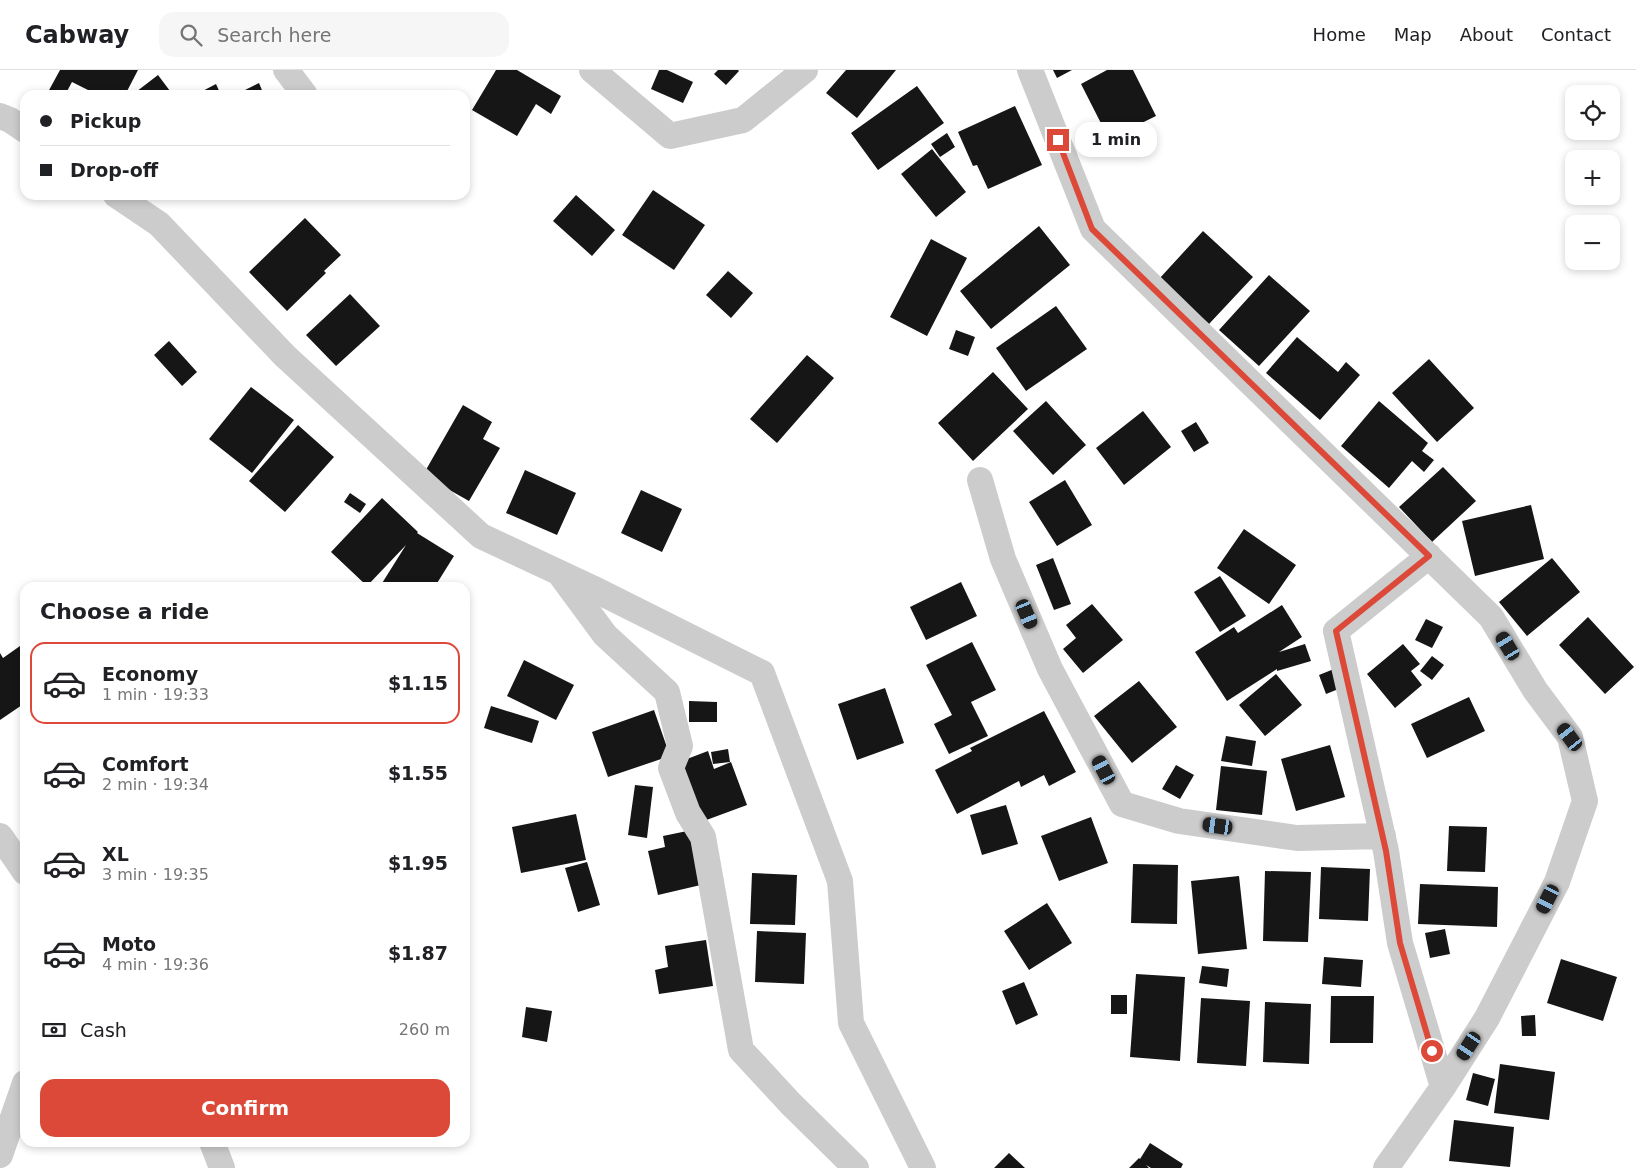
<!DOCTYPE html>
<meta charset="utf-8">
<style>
:root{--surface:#fff;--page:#f6f6f6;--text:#202124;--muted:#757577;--line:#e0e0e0;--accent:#dd4939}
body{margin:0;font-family:"DejaVu Sans",sans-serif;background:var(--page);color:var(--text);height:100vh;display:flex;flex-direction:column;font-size:19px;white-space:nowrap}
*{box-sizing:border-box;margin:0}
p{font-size:16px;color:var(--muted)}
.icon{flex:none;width:28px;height:28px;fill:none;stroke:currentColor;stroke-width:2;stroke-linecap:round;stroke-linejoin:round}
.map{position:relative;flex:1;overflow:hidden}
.details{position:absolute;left:20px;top:512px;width:450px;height:565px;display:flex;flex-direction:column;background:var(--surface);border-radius:15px;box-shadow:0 2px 8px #0003}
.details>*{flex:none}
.banner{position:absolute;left:20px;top:20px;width:450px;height:110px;border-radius:15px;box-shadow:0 2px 8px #0003;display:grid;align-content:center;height:110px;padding:0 20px;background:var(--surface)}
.fabs{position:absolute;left:1565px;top:15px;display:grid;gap:10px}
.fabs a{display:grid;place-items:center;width:55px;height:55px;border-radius:10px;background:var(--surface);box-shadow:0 2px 8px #0003;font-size:25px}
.end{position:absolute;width:22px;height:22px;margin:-11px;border:6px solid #dd4939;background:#fff;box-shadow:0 0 0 2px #fff}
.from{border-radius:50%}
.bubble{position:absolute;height:35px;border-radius:15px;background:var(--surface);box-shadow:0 2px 8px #0003;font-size:16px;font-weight:600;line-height:35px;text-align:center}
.car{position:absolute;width:15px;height:30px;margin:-15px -8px;border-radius:6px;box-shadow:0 0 4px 1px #0007;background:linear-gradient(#222 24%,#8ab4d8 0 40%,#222 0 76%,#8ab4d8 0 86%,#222 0)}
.banner b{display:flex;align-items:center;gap:18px;height:48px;font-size:19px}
.banner b+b{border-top:1px solid var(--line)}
.banner i{width:12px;height:12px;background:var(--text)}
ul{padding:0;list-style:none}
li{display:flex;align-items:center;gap:15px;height:82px;margin:0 10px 8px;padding:0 10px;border:2px solid transparent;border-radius:15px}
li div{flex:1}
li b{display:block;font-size:19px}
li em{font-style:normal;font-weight:600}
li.current{border-color:var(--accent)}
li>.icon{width:45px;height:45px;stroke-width:1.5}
h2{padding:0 20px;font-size:22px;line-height:60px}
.pay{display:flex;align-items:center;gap:12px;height:55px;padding:0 20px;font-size:19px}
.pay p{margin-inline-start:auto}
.action{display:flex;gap:10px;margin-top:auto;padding:10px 20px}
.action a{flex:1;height:58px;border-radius:15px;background:var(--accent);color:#fff;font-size:20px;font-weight:600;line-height:58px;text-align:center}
header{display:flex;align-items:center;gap:30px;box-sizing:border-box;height:70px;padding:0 25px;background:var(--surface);border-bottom:1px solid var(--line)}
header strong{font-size:24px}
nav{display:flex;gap:28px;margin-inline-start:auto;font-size:18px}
.search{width:350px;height:45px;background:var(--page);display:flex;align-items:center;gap:12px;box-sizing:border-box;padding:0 18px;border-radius:15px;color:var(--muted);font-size:19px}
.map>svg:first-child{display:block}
.building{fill:#161616}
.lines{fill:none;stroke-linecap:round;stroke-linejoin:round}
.street{stroke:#ccc;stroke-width:26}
.route{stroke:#dd4939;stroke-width:6}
</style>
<header>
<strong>Cabway</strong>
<div class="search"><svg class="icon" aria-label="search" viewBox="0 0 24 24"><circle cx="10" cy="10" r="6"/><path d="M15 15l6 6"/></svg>Search here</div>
<nav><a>Home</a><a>Map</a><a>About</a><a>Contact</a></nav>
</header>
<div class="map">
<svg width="1636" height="1098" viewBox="0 0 1636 1098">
<rect width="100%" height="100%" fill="#fff"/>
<path class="building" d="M60 0H138L125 25H98L72 12 65 25H54L48 22Z
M496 0H517L561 26 551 44 536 34 517 66 472 40Z
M659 0H667L693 12 683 33 651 19Z
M718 0H738L739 1 726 15 714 4Z
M846 0H896L857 48 826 23Z
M1053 0H1072L1057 8Z
M1107 0H1133L1156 46 1109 69 1081 14Z
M158 5 173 25H132Z
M259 13 264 25H235Z
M216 14 221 25H195Z
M917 16 944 53 878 100 851 63Z
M1015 36 1042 95 988 119 977 95 973 96 958 62Z
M947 63 955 77 940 87 931 74Z
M932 79 966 122 936 147 901 104Z
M653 120 705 155 674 200 622 165Z
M576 125 615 160 592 186 553 151Z
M305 148 341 185 324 201 326 203 287 241 249 202Z
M1039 156 1070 195 991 259 960 221Z
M1203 161 1253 207 1209 254 1159 209Z
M931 169 967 188 927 266 890 247Z
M728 201 753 223 731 248 706 225Z
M1269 205 1310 241 1259 296 1219 260Z
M350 224 380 256 336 296 306 265Z
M1056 236 1087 279 1026 321 996 278Z
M956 260 975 267 968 286 949 279Z
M1297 267 1338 302 1346 292 1360 305 1320 350 1266 303Z
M169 271 197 302 182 316 154 285Z
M807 285 834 308 777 373 750 349Z
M1429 289 1474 338 1437 372 1392 323Z
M993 302 1028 339 973 391 938 353Z
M251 317 294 350 252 403 209 369Z
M1046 331 1086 375 1053 405 1013 361Z
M1379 331 1428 373 1422 381 1434 390 1424 402 1412 391 1389 418 1341 376Z
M463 335 492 352 483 369 500 378 469 431 423 405Z
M1143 341 1171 377 1124 415 1096 378Z
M1196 352 1209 373 1194 382 1181 361Z
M298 355 334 387 285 442 249 411Z
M1443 397 1476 431 1432 472 1399 437Z
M525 400 576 423 557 465 506 443Z
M1065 410 1092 455 1057 476 1029 432Z
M641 420 682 439 662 482 621 463Z
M350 423 366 434 360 443 344 432Z
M382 428 418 462 417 463 454 486 434 518H379L406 475 367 516 331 482Z
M1531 435 1544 489 1475 506 1462 451Z
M1244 459 1296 495 1269 534 1217 498Z
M1053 488 1071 534 1054 540 1036 495Z
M1552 488 1580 522 1527 566 1499 532Z
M1220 506 1246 546 1220 562 1194 522Z
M961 512 977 546 926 570 910 537Z
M1092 534 1123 570 1083 603 1063 579 1076 568 1066 555Z
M1282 535 1302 567 1279 582 1305 574 1311 591 1277 601V599L1227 631 1195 582 1234 557 1238 563Z
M1588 547 1634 597 1605 624 1559 575Z
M1426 549 1443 557 1432 578 1415 570Z
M972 572 996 620 971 632 988 666 949 684 934 654 952 645 926 595Z
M1403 574 1420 594 1411 601 1422 615 1395 638 1367 604Z
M20 576 25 582V633L0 650V583L3 588Z
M1432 586 1444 595 1432 610 1420 601Z
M524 590 574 615 556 650 507 626Z
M1334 599 1341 618 1326 624 1319 605Z
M1276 604 1302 635 1265 666 1239 635Z
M1139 611 1177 657 1132 693 1094 646Z
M885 618 904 673 857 690 838 634Z
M1469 627 1485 661 1427 688 1411 654Z
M689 631 717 632V652H689Z
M491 636 539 651 532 673 484 658Z
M654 640 670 686 608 707 592 662Z
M1044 641 1076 702 1049 716 1044 705 1021 717 1019 711 957 744 935 700 972 681 970 678Z
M1226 666 1256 671 1252 696 1221 691Z
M1330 675 1345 727 1296 741 1281 689Z
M728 679 730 692 713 694 711 682Z
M708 681 714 699 731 692 747 735 701 752 679 692Z
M1176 695 1194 705 1180 729 1162 719Z
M1221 696 1267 701 1262 745 1216 740Z
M635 715 653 717 647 768 628 765Z
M1006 735 1018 774 982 785 970 745Z
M576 744 586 790 521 803 512 757Z
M1091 747 1108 793 1059 811 1041 766Z
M1449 756 1487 757 1485 802 1447 801Z
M692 760 705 814 658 825 648 781 665 777 663 766Z
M587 792 600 835 578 842 565 798Z
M1133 794 1178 795 1177 854 1131 853Z
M1321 797 1370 799 1368 851 1319 849Z
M1265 801 1311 802 1308 872 1263 871Z
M752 803 797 805 795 855 750 854Z
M1239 806 1247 879 1198 884 1191 811Z
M1420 814 1498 817 1497 857 1418 854Z
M1047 833 1072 873 1029 900 1004 861Z
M1445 859 1450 884 1430 888 1425 863Z
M757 861 806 863 804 914 755 912Z
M706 870 713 916 659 924 655 900 668 897 665 876Z
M1324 887 1363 890 1361 917 1322 914Z
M1561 889 1617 907 1603 951 1547 933Z
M1202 896 1229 899 1227 917 1199 913Z
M1136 904 1185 907 1180 991 1130 987Z
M1024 912 1038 945 1016 955 1002 921Z
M1111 925H1127V944H1111Z
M1331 926H1374L1373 973H1330Z
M1201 928 1250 931 1246 996 1197 993Z
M1265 932 1311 934 1309 994 1263 992Z
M526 937 552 941 547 972 522 967Z
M1535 945 1536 966H1522L1521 946Z
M1500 994 1555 1002 1549 1050 1494 1043Z
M1473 1003 1495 1009 1488 1036 1466 1030Z
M1454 1050 1514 1057 1510 1097 1449 1091Z
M1150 1073 1183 1094 1181 1098H1151L1146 1095 1149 1098H1129L1139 1088 1140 1089Z
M1009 1083 1025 1098H994Z"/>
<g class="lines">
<path class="street" d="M286 0 305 25
M592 0 670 66 743 50 805 0
M1030 0 1093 159 1491 547 1535 620 1570 667 1585 731 1557 812 1487 948 1443 1017 1386 1098
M0 46 10 50 25 60
M116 125 159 154 285 286 481 466 592 518 762 603 840 811 851 953 923 1098
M980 410 1003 489 1050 599 1122 734 1179 751 1297 768 1383 766
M1429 486 1336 561 1386 781 1400 873 1443 1017
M560 504 605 565 667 622 680 676 671 698 688 743 703 767 741 980 790 1033 856 1098
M0 766 25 802
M212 1072 222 1098
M0 1085 25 1013"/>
</g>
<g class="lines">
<path class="route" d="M1058 70 1092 159 1429 486 1336 561 1386 781 1400 873 1432 981"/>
</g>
</svg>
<div class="fabs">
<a><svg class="icon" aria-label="locate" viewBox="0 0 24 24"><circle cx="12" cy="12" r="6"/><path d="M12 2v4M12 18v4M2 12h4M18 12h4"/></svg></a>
<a>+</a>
<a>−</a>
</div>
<i class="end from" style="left:1432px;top:981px"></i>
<i class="end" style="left:1058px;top:70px"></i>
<div class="bubble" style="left:1075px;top:52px;width:82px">1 min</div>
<i class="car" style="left:1027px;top:544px;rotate:157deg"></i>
<i class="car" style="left:1508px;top:576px;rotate:329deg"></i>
<i class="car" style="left:1570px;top:667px;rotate:323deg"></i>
<i class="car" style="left:1104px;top:700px;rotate:332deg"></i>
<i class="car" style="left:1218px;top:756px;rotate:278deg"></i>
<i class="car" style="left:1548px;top:829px;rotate:207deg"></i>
<i class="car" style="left:1469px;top:976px;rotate:213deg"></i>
<div class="banner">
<b><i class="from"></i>Pickup</b>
<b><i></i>Drop-off</b>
</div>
<section class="details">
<h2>Choose a ride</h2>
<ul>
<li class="current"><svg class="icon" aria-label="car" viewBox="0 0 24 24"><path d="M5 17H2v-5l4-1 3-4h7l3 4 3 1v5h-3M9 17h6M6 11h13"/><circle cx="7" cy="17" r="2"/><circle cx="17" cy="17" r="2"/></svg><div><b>Economy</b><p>1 min · 19:33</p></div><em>$1.15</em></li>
<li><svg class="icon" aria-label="car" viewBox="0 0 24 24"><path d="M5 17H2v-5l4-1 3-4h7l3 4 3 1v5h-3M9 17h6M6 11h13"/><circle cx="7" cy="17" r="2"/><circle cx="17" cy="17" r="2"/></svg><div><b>Comfort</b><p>2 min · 19:34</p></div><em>$1.55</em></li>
<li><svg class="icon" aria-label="car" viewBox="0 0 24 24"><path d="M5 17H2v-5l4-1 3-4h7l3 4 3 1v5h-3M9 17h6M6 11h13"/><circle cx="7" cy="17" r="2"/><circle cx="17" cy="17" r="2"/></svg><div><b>XL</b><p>3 min · 19:35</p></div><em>$1.95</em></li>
<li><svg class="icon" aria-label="car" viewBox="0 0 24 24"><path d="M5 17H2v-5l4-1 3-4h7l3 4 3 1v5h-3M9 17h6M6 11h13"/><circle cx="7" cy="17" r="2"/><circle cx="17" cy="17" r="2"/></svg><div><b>Moto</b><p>4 min · 19:36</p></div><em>$1.87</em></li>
</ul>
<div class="pay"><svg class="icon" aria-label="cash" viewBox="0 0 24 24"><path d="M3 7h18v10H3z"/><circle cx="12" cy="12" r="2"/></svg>Cash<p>260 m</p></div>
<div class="action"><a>Confirm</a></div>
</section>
</div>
